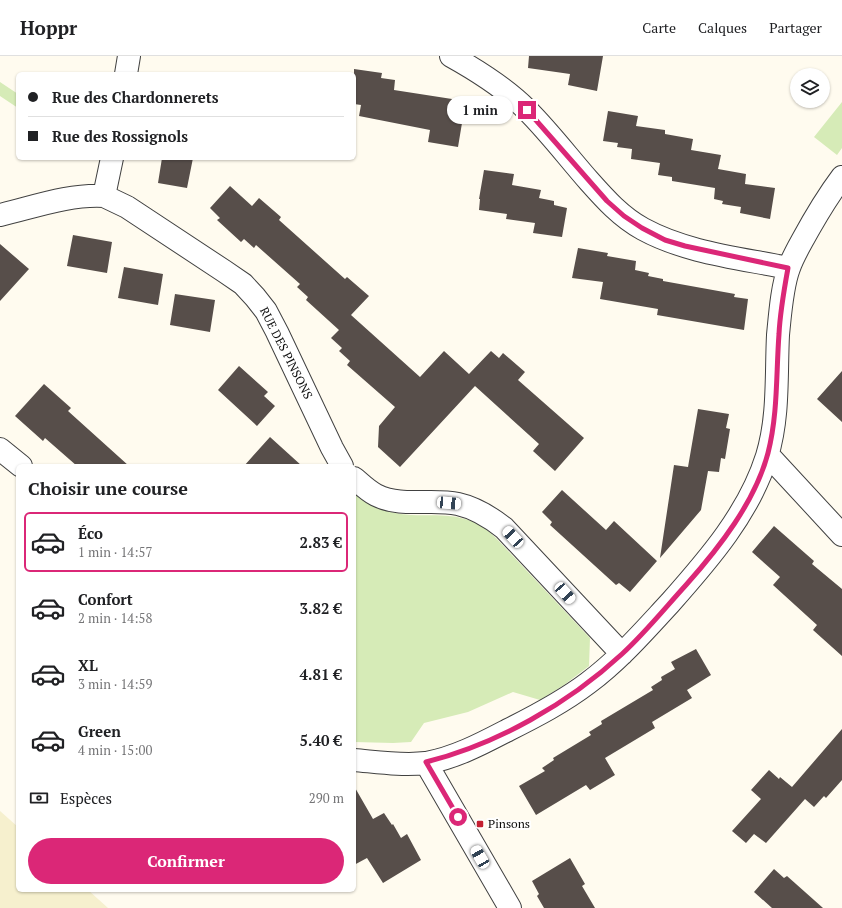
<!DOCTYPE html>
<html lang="fr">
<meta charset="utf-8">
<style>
:root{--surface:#fff;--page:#f6f6f6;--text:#202124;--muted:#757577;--line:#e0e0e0;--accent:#db2777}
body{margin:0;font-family:"PT Serif",serif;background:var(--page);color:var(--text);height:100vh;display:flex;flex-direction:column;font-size:15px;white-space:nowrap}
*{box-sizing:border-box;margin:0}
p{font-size:13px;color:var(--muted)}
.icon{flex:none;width:22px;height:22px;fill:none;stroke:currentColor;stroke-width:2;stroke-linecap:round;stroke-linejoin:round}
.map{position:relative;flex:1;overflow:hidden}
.side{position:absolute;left:16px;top:408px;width:340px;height:428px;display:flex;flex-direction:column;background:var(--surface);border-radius:6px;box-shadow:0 1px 3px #0004}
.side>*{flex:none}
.banner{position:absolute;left:16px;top:16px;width:340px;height:88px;border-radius:6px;box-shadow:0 1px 3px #0004;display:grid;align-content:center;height:88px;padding:0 12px;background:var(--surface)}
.buttons{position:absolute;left:790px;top:12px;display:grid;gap:8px}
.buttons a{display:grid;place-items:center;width:40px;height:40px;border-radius:50%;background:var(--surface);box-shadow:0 1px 3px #0004;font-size:20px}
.end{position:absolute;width:18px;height:18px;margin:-9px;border:5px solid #db2777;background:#fff;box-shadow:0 0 0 2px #fff}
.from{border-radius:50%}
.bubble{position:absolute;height:28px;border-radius:14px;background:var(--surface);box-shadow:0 1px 3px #0004;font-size:13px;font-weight:800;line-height:28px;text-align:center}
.car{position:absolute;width:12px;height:24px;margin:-12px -6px;border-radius:5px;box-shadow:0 0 3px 1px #0007;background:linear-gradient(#fff 24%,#345 0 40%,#fff 0 76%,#345 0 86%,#fff 0)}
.banner b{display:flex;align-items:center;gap:14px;height:38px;font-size:15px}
.banner b+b{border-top:1px solid var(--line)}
.banner i{width:10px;height:10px;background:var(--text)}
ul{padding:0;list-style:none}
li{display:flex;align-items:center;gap:12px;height:60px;margin:0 8px 6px;padding:0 4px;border:2px solid transparent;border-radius:6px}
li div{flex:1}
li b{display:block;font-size:15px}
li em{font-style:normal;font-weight:800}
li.on{border-color:var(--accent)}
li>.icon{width:36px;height:36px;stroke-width:1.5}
h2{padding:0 12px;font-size:18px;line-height:48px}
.pay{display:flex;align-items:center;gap:10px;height:44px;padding:0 12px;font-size:15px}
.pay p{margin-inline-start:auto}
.cta{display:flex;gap:8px;margin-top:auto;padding:8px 12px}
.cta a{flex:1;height:46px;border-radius:24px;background:var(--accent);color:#fff;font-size:16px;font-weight:800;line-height:46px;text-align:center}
header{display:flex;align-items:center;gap:24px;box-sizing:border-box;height:56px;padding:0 20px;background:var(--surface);border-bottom:1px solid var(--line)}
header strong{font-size:19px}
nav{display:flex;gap:22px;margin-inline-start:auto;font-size:14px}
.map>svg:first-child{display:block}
.farmland{fill:#f6f0ce}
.green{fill:#d6ebb7}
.building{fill:#574e4a}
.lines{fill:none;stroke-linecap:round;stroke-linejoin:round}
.minor-casing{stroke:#414141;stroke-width:24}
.minor{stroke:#fff;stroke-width:22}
.route{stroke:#db2777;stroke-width:5}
.poi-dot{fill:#c42033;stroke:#fff;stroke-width:1.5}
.labels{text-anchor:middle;stroke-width:4;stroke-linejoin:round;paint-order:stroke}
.street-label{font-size:12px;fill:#0e0e0e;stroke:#fff}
.poi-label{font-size:12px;fill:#0e0e0e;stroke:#fff;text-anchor:start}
</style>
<header>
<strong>Hoppr</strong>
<nav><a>Carte</a><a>Calques</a><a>Partager</a></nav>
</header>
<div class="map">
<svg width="842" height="852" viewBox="0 0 842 852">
<rect width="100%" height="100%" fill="#fffbef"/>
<path class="farmland" d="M0 755 18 771V834H88L108 852H0Z"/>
<path class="green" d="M0 26 18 38V52L0 40Z
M842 46V92L837 99 814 81Z
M354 438C370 451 390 458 411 459 431 460 451 457 471 465 481 469 489 475 496 482L590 582 589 610 564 629 540 644 513 636 468 656 424 667 411 686 393 687 354 686Z"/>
<path class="building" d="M529 0H603L597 35 568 29 570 18 528 12Z
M354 13 382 17 381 22 395 24 394 34 452 43V47L465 49 458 91 428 86 430 74 359 60 361 49 354 48Z
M608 55 638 60 636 70 665 74V78L693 83 691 94 721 99 718 113 746 118 745 128 775 132 770 163 740 157 741 151 722 148 723 145 714 143 715 132 672 125V121L658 119 660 107 631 103 632 93 617 91 618 87 603 85Z
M162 102H193L187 132 158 127Z
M484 114 514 118 512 129 541 134 539 142 554 145V149L567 152 562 181 533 177 535 167 506 163 507 158 479 154 480 143H479Z
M230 130 252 150 259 142 281 161 279 164 345 223 347 221 369 240 351 259 420 321 444 295 469 318 491 295 499 302 503 297 525 316 518 324 584 382 555 415 533 395 539 388 475 330 400 411 378 391 379 370 395 351 347 309 350 305 339 295 342 292 331 282 339 274 306 244 308 241 297 231 300 228 256 189 254 192 244 183 241 186 217 164 220 162 210 152Z
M73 179 112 186 107 217 67 210Z
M0 188 29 213 0 245Z
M578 192 608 197 607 200 636 205 635 214 649 217 648 220 663 223V225L735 238 734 241 748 243 744 274 657 259 658 253 600 243 603 226 572 222Z
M124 211 163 218 158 249 118 242Z
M175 238 215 244 210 276 170 269Z
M239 310 268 336 264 340 275 350 257 370 218 334Z
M842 315V366L817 343Z
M44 328 71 352 68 355 129 410H77L45 382 43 385 15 360Z
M698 353 729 358 726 372 730 373 725 403 721 402 719 416 708 415 701 454 660 502 674 409 688 411Z
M270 381 302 410H244Z
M562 434 606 474 614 465 657 505 630 536 619 527 616 529 550 469 552 466 542 456Z
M774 470 814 505 812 508 842 533V600L813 574 817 569 773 529 780 521 752 496Z
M696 593 711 619 687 634 692 642 652 666 655 672 605 702 615 719 590 734 586 729 536 759 519 730 545 715 542 712 554 704 553 702 591 679 589 676 602 668 601 665 653 634 651 631 662 624 661 621 675 613 671 606Z
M842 673V724L826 742 824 740 814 751 805 743 766 787 754 778 746 787 732 775 761 743 751 734 769 714 779 723 780 721 792 731Z
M354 730 373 763 384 757 392 769 393 768 401 782 407 778 421 804 383 827 367 802 354 809Z
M570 802 585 828 582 830 595 852H544L537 840 539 838 532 825Z
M774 813 784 822 787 820 823 852H772L754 836Z"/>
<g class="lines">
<defs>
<path id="minor" d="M451 0C478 15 505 32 527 54 549 76 568 101 589 125 605 143 621 161 643 173 687 197 740 202 788 212
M126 18 129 0
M104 140 127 151 224 215 243 228 255 241 266 255 277 276 332 392 342 410
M0 159C34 151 69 138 104 140L112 102
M0 393 21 410
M768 399 842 479
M354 422C361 428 368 435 376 439 402 452 431 442 458 448 476 452 490 461 504 472L622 598
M354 704C377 706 402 710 426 707 455 702 483 687 508 674 536 660 563 646 588 627 619 604 644 575 670 547 709 503 749 457 767 400 779 361 776 319 778 279 780 259 782 230 789 212 792 203 797 194 802 185 814 163 827 141 842 121
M426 707 510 852"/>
</defs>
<use href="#minor" class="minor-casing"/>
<use href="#minor" class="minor"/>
</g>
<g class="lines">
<path class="route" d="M458 761 426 706C497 688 568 648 622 598 645 577 665 552 686 529 719 492 755 446 768 397 778 358 776 318 779 278 780 256 784 234 788 212L685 190 665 184 642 172 624 160 607 145 527 54"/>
</g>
<rect class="poi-dot" x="476" y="764" width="8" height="8" rx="2"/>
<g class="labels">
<g class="street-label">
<text transform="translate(286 297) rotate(63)" y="4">RUE DES PINSONS</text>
</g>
<g class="poi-label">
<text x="488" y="772">Pinsons</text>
</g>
</g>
</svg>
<div class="buttons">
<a><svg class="icon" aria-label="layers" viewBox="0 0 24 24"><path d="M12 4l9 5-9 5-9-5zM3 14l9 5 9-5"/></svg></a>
</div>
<i class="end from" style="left:458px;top:761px"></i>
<i class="end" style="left:527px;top:54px"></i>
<div class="bubble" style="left:447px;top:40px;width:66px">1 min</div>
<i class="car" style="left:449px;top:447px;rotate:95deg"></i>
<i class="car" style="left:513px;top:481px;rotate:317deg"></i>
<i class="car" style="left:565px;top:537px;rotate:138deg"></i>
<i class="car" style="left:480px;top:801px;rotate:330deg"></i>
<div class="banner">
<b><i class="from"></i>Rue des Chardonnerets</b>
<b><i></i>Rue des Rossignols</b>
</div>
<section class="side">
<h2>Choisir une course</h2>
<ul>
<li class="on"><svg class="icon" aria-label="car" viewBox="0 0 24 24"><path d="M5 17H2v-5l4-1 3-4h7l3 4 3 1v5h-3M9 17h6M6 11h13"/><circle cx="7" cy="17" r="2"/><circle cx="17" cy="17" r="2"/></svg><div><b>Éco</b><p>1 min · 14:57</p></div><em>2.83 €</em></li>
<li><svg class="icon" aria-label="car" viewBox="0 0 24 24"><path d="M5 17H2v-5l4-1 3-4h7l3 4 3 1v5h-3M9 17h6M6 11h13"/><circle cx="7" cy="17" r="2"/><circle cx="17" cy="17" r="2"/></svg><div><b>Confort</b><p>2 min · 14:58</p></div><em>3.82 €</em></li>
<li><svg class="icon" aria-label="car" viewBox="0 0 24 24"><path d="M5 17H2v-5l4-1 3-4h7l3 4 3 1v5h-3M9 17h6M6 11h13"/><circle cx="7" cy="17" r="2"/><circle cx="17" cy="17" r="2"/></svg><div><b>XL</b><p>3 min · 14:59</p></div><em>4.81 €</em></li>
<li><svg class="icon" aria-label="car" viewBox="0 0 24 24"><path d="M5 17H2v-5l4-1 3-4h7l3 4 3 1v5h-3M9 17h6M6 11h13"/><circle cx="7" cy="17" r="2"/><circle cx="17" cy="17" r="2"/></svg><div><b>Green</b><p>4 min · 15:00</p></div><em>5.40 €</em></li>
</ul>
<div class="pay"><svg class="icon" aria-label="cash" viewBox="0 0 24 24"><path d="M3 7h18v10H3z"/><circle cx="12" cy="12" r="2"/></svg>Espèces<p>290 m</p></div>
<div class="cta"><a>Confirmer</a></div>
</section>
</div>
